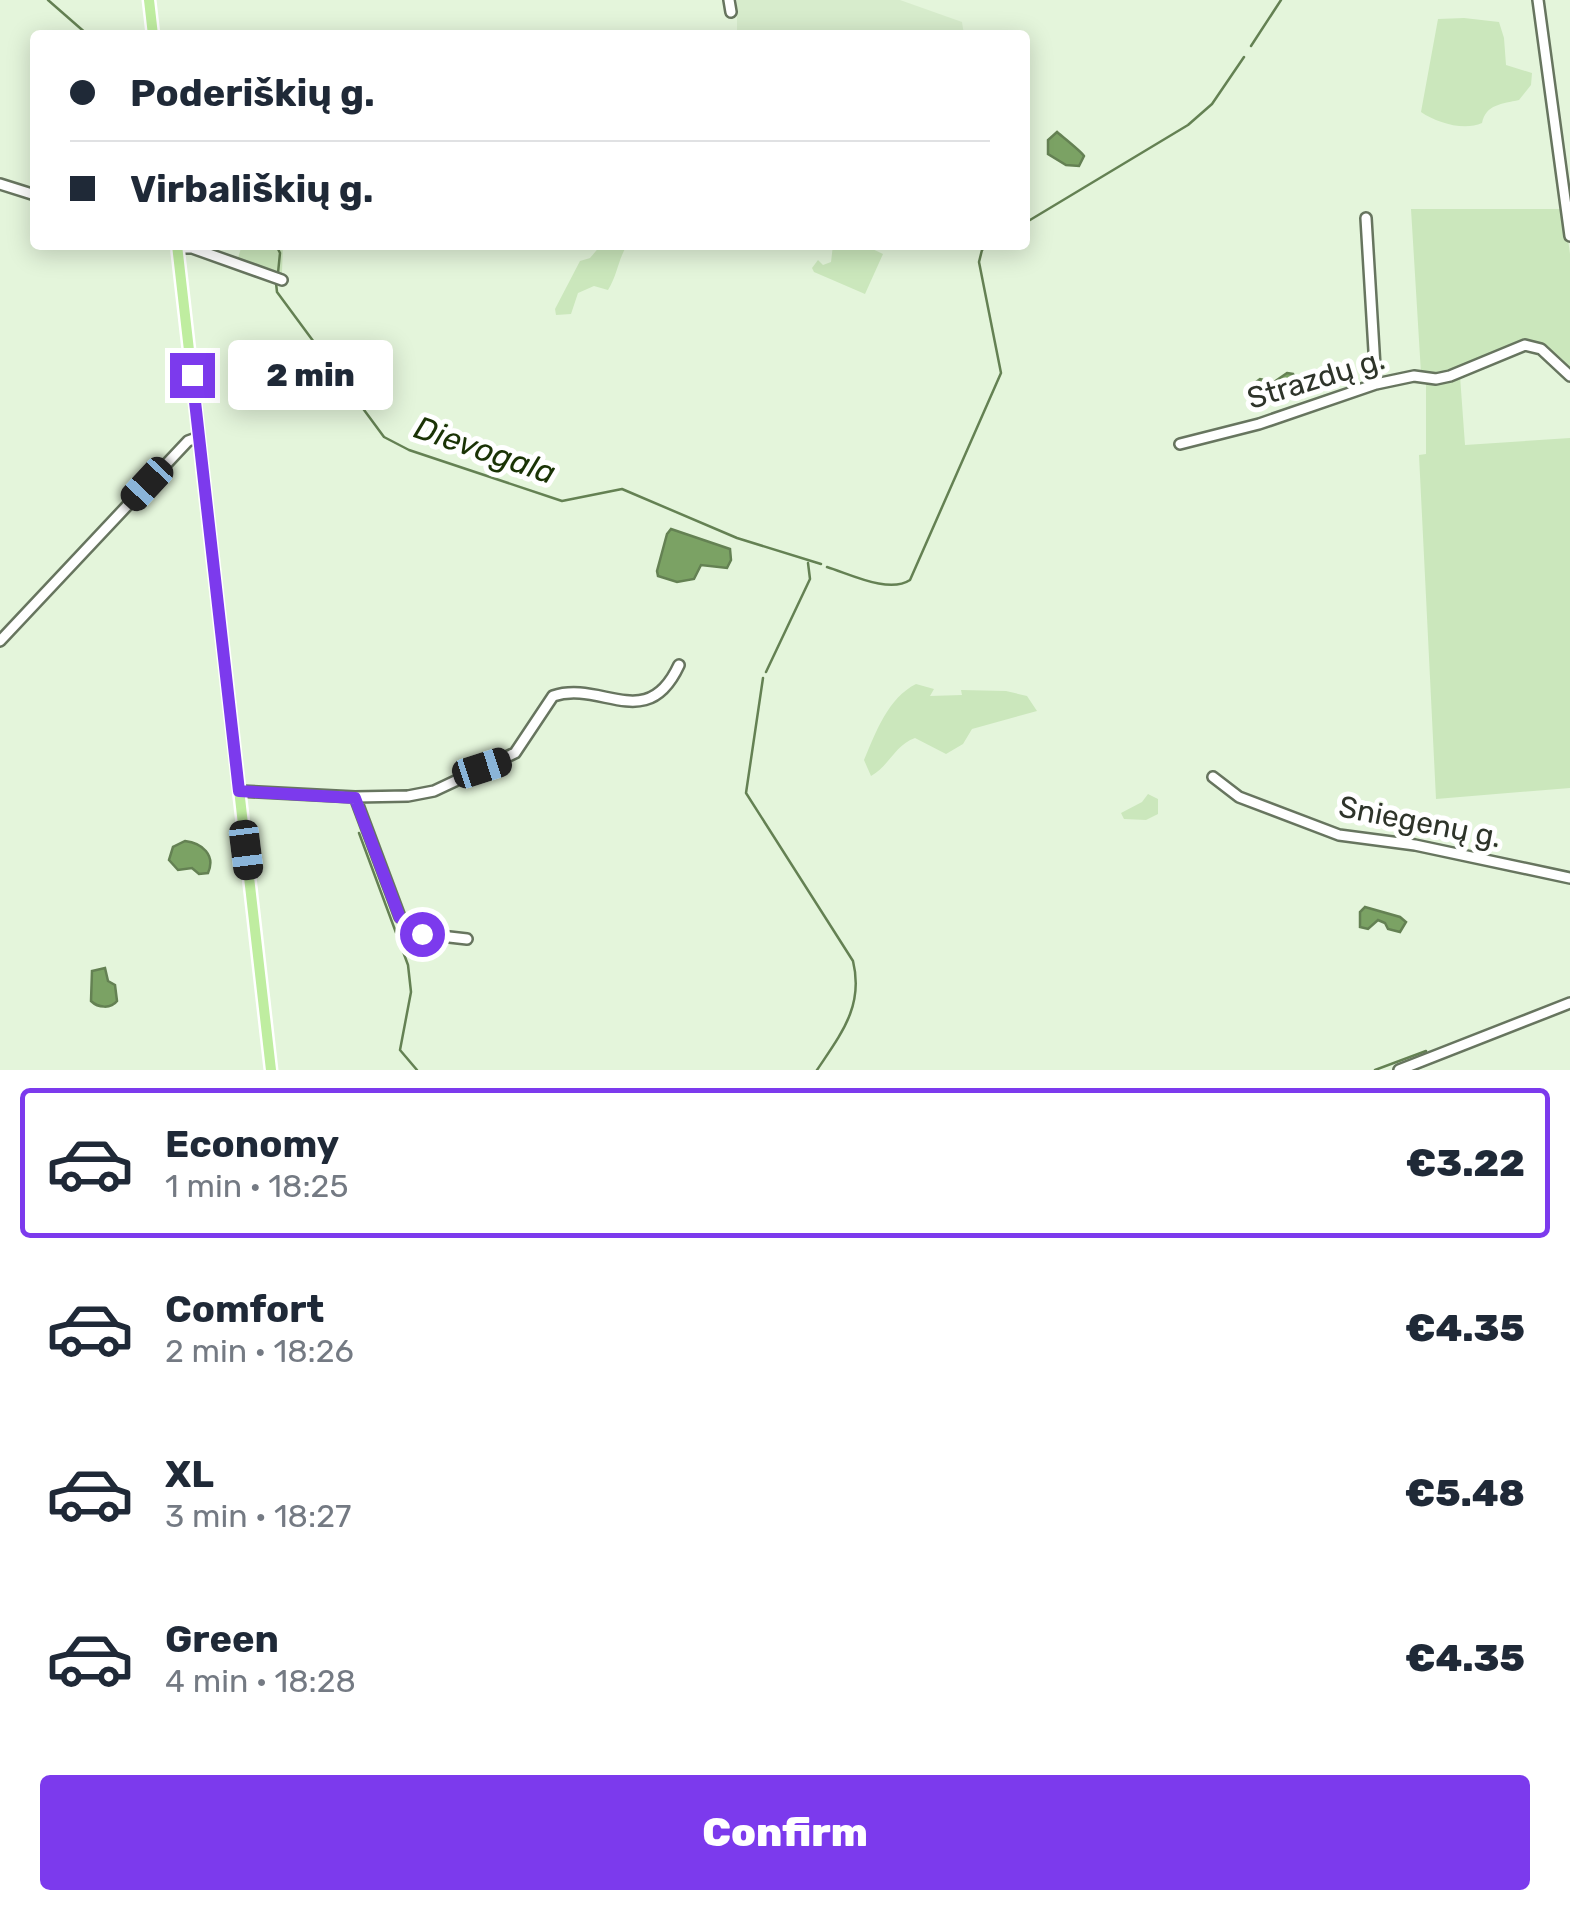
<!DOCTYPE html>
<meta charset="utf-8">
<style>
:root{--surface:#fff;--page:#f2f2f3;--text:#1f2937;--muted:#747a83;--line:#e0e1e3;--accent:#7c3aed}
body{margin:0;font-family:Rubik,sans-serif;background:var(--page);color:var(--text);height:100vh;display:flex;flex-direction:column;font-size:38px;white-space:nowrap}
*{box-sizing:border-box;margin:0}
p{font-size:32px;color:var(--muted)}
.icon{flex:none;width:55px;height:55px;fill:none;stroke:currentColor;stroke-width:2;stroke-linecap:round;stroke-linejoin:round}
.map{position:relative;height:1070px;overflow:hidden}
.details{display:flex;flex-direction:column;background:var(--surface);flex:1}
.details>*{flex:none}
.top-card{position:absolute;left:30px;top:30px;width:1000px;height:220px;border-radius:10px;box-shadow:0 5px 25px #0003;display:grid;align-content:center;height:220px;padding:0 40px;background:var(--surface)}
.end{position:absolute;width:45px;height:45px;margin:-22px;border:12px solid #7c3aed;background:#fff;box-shadow:0 0 0 5px #fff}
.from{border-radius:50%}
.bubble{position:absolute;height:70px;border-radius:10px;background:var(--surface);box-shadow:0 5px 25px #0003;font-size:32px;font-weight:800;line-height:70px;text-align:center}
.car{position:absolute;width:30px;height:60px;margin:-30px -15px;border-radius:12px;box-shadow:0 0 8px 2px #0007;background:linear-gradient(#222 24%,#8ab4d8 0 40%,#222 0 76%,#8ab4d8 0 86%,#222 0)}
.top-card b{display:flex;align-items:center;gap:35px;height:95px;font-size:38px}
.top-card b+b{border-top:2px solid var(--line)}
.top-card i{width:25px;height:25px;background:var(--text)}
ul{padding:18px 0 0;list-style:none}
li{display:flex;align-items:center;gap:30px;height:150px;margin:0 20px 15px;padding:0 20px;border:5px solid transparent;border-radius:10px}
li div{flex:1}
li b{display:block;font-size:38px}
li em{font-style:normal;font-weight:800}
li.selected{border-color:var(--accent)}
li>.icon{width:90px;height:90px;stroke-width:1.5}
.primary-button{display:flex;gap:20px;margin-top:auto;padding:20px 40px}
.primary-button a{flex:1;height:115px;border-radius:10px;background:var(--accent);color:#fff;font-size:40px;font-weight:800;line-height:115px;text-align:center}
.map>svg:first-child{display:block}
.built{fill:#d7eccc}
.green{fill:#cbe7bc}
.water{fill:#7ba264;stroke:#648153;stroke-width:2.5}
.lines{fill:none;stroke-linecap:round;stroke-linejoin:round}
.stream{stroke:#648153;stroke-width:2.5}
.minor-casing{stroke:#67755f;stroke-width:14}
.major-casing{stroke:#fff;stroke-width:15}
.minor{stroke:#fff;stroke-width:9}
.major{stroke:#bfeda0;stroke-width:10}
.route{stroke:#7c3aed;stroke-width:12}
.labels{text-anchor:middle;stroke-width:10;stroke-linejoin:round;paint-order:stroke}
.street-label{font-size:30px;fill:#2e342a;stroke:#fff}
.water-label{font-size:32px;font-style:italic;fill:#1a3305;stroke:#fff}
</style>
<div class="map">
<svg width="1570" height="1070" viewBox="0 0 1570 1070">
<rect width="100%" height="100%" fill="#e4f5db"/>
<path class="built" d="M737 0H900L962 22 964 35H737Z"/>
<path class="green" d="M1464 18 1499 22 1504 38 1506 65 1532 73 1531 85 1519 100C1502 104 1486 104 1482 123 1464 131 1437 123 1421 112L1438 19Z
M1411 209H1564L1570 254V374L1534 343 1442 375 1421 373Z
M242 245H283L282 273 238 258Z
M601 245H627C618 260 617 276 608 290L594 286 578 293 571 314 556 315 555 309 580 261 590 258Z
M833 245H864L883 254 865 294 814 272 812 268 818 260 823 265 831 262Z
M1460 376 1465 445 1570 438V788L1436 799 1419 455 1426 454V379Z
M916 684 934 689 930 696 962 695 961 690 1006 691 1027 696 1037 711 972 729 963 744 946 754 915 738C895 745 889 766 871 776L864 760C876 732 888 698 916 684Z
M1148 794 1158 799V814L1146 820 1124 819 1121 813 1142 802Z"/>
<path class="water" d="M1057 132C1059 134 1082 152 1084 156L1079 166 1066 165 1048 154V140Z
M1287 373 1293 374 1298 383 1292 396 1259 401 1256 382 1260 379 1274 382Z
M671 529 730 549 731 560 727 568 701 565 694 579 677 582 658 576 657 571 667 534Z
M185 841C202 843 216 855 208 873L199 874 192 868 178 870 169 860 173 847Z
M1365 907 1400 917 1406 922 1400 932 1388 929 1385 923 1378 920 1368 929 1360 927V912Z
M105 968 108 981 115 985 117 1001C111 1009 98 1008 91 1001L92 971Z"/>
<g class="lines">
<path class="stream" d="M48 0 88 35
M1251 46 1281 0
M1025 223 1188 125 1212 104 1244 57
M276 245 280 253 278 273
M276 283 277 292 384 437 409 450 562 501 622 489 737 538 821 564
M827 567C850 574 889 594 910 580L1001 373 979 262 982 250 987 245
M766 672 810 579 808 563
M763 678 746 793 853 961C864 1006 841 1034 817 1070
M359 833 408 965 411 992 400 1050 417 1070
M1375 1070 1426 1051"/>
<defs>
<path id="minor" d="M729 0 731 12
M1538 0 1570 236
M0 184 35 195
M1366 218 1376 384
M177 248H192L282 280
M1180 444 1259 424 1376 384 1414 376 1436 379 1450 376 1525 345 1541 349 1570 376
M0 641 188 441 199 437
M1213 777 1239 797 1339 835 1415 845 1570 878
M239 791 355 797 408 796 434 791 515 753 553 696C602 680 647 734 679 665
M355 797 400 917 423 934 467 939
M1399 1070 1570 1003"/>
<path id="major" d="M149 0 153 35
M177 245 271 1070"/>
</defs>
<use href="#minor" class="minor-casing"/>
<use href="#major" class="major-casing"/>
<use href="#minor" class="minor"/>
<use href="#major" class="major"/>
</g>
<g class="lines">
<path class="route" d="M192 375 239 791 355 798 400 918 422 934"/>
</g>
<g class="labels">
<g class="street-label">
<text transform="translate(1316 379) rotate(-17)" y="10">Strazdų g.</text>
<text transform="translate(1420 822) rotate(11)" y="10">Sniegenų g.</text>
</g>
<g class="water-label">
<text transform="translate(485 450) rotate(19)" y="11">Dievogala</text>
</g>
</g>
</svg>
<i class="end from" style="left:422px;top:934px"></i>
<i class="end" style="left:192px;top:375px"></i>
<div class="bubble" style="left:228px;top:340px;width:165px">2 min</div>
<i class="car" style="left:147px;top:484px;rotate:223deg"></i>
<i class="car" style="left:482px;top:768px;rotate:72deg"></i>
<i class="car" style="left:246px;top:850px;rotate:173deg"></i>
<div class="top-card">
<b><i class="from"></i>Poderiškių g.</b>
<b><i></i>Virbališkių g.</b>
</div>
</div>
<section class="details">
<ul>
<li class="selected"><svg class="icon" aria-label="car" viewBox="0 0 24 24"><path d="M5 17H2v-5l4-1 3-4h7l3 4 3 1v5h-3M9 17h6M6 11h13"/><circle cx="7" cy="17" r="2"/><circle cx="17" cy="17" r="2"/></svg><div><b>Economy</b><p>1 min · 18:25</p></div><em>€3.22</em></li>
<li><svg class="icon" aria-label="car" viewBox="0 0 24 24"><path d="M5 17H2v-5l4-1 3-4h7l3 4 3 1v5h-3M9 17h6M6 11h13"/><circle cx="7" cy="17" r="2"/><circle cx="17" cy="17" r="2"/></svg><div><b>Comfort</b><p>2 min · 18:26</p></div><em>€4.35</em></li>
<li><svg class="icon" aria-label="car" viewBox="0 0 24 24"><path d="M5 17H2v-5l4-1 3-4h7l3 4 3 1v5h-3M9 17h6M6 11h13"/><circle cx="7" cy="17" r="2"/><circle cx="17" cy="17" r="2"/></svg><div><b>XL</b><p>3 min · 18:27</p></div><em>€5.48</em></li>
<li><svg class="icon" aria-label="car" viewBox="0 0 24 24"><path d="M5 17H2v-5l4-1 3-4h7l3 4 3 1v5h-3M9 17h6M6 11h13"/><circle cx="7" cy="17" r="2"/><circle cx="17" cy="17" r="2"/></svg><div><b>Green</b><p>4 min · 18:28</p></div><em>€4.35</em></li>
</ul>
<div class="primary-button"><a>Confirm</a></div>
</section>
